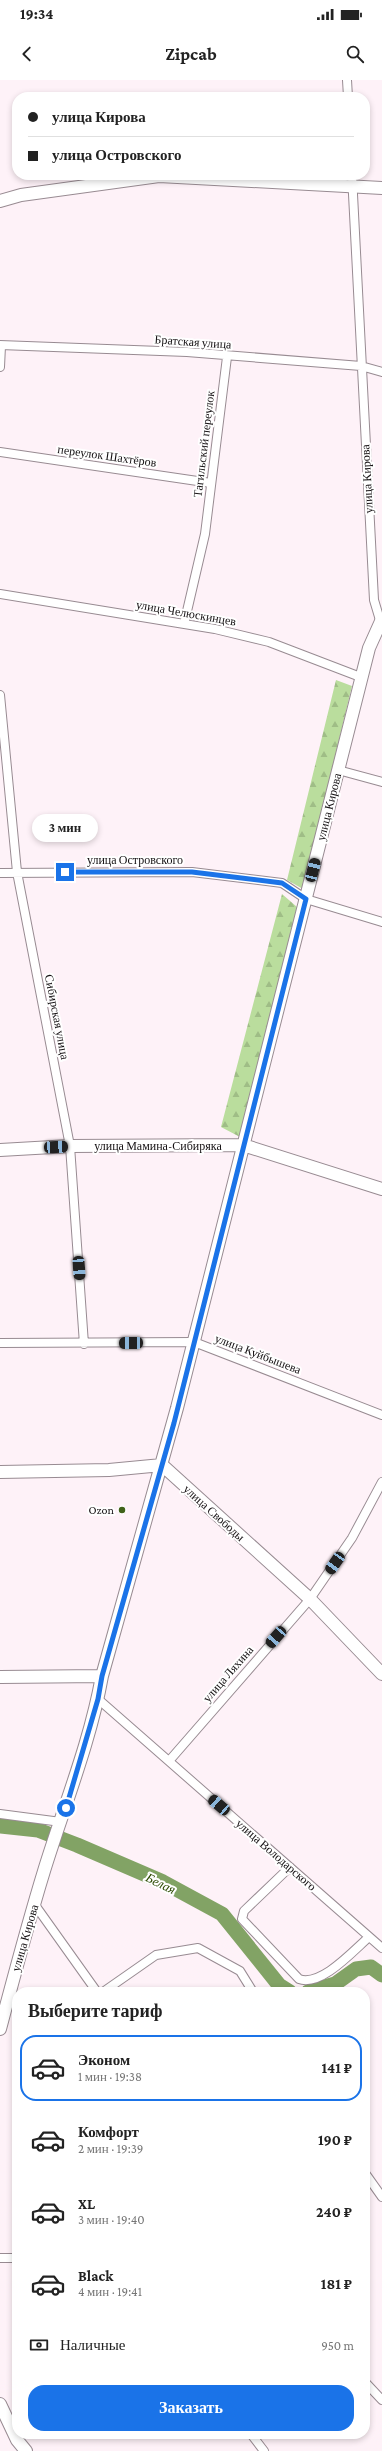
<!DOCTYPE html>
<html lang="ru">
<meta charset="utf-8">
<style>
:root{--surface:#fff;--page:#f6f6f6;--text:#222;--muted:#767676;--line:#e0e0e0;--accent:#1a73e8}
body{margin:0;font-family:"Crimson Pro",serif;background:var(--page);color:var(--text);height:100vh;display:flex;flex-direction:column;font-size:15px;white-space:nowrap}
*{box-sizing:border-box;margin:0}
p{font-size:13px;color:var(--muted)}
.icon{flex:none;width:22px;height:22px;fill:none;stroke:currentColor;stroke-width:2;stroke-linecap:round;stroke-linejoin:round}
.map{position:relative;flex:1;overflow:hidden}
.details{position:absolute;left:12px;top:1907px;width:358px;height:452px;display:flex;flex-direction:column;background:var(--surface);border-radius:16px;box-shadow:0 2px 6px #0003}
.details>*{flex:none}
.top-card{position:absolute;left:12px;top:12px;width:358px;height:88px;border-radius:16px;box-shadow:0 2px 6px #0003;display:grid;align-content:center;height:88px;padding:0 16px;background:var(--surface)}
.end{position:absolute;width:18px;height:18px;margin:-9px;border:5px solid #1a73e8;background:#fff;box-shadow:0 0 0 2px #fff}
.from{border-radius:50%}
.bubble{position:absolute;height:28px;border-radius:14px;background:var(--surface);box-shadow:0 2px 6px #0003;font-size:13px;font-weight:700;line-height:28px;text-align:center}
.car{position:absolute;width:12px;height:24px;margin:-12px -6px;border-radius:5px;box-shadow:0 0 3px 1px #0007;background:linear-gradient(#222 24%,#8ab4d8 0 40%,#222 0 76%,#8ab4d8 0 86%,#222 0)}
.top-card b{display:flex;align-items:center;gap:14px;height:38px;font-size:15px}
.top-card b+b{border-top:1px solid var(--line)}
.top-card i{width:10px;height:10px;background:var(--text)}
ul{padding:0;list-style:none}
li{display:flex;align-items:center;gap:12px;height:66px;margin:0 8px 6px;padding:0 8px;border:2px solid transparent;border-radius:16px}
li div{flex:1}
li b{display:block;font-size:15px}
li em{font-style:normal;font-weight:700}
li.active{border-color:var(--accent)}
li>.icon{width:36px;height:36px;stroke-width:1.5}
h2{padding:0 16px;font-size:18px;line-height:48px}
.pay{display:flex;align-items:center;gap:10px;height:44px;padding:0 16px;font-size:15px}
.pay p{margin-inline-start:auto}
.primary-button{display:flex;gap:8px;margin-top:auto;padding:8px 16px}
.primary-button a{flex:1;height:46px;border-radius:16px;background:var(--accent);color:#fff;font-size:16px;font-weight:700;line-height:46px;text-align:center}
.status{display:flex;justify-content:space-between;align-items:center;height:28px;padding:0 20px;background:var(--surface);direction:ltr}
.status svg{height:11px;fill:currentColor}
header{display:flex;justify-content:space-between;align-items:center;height:52px;padding:0 16px;background:var(--surface);font-size:18px;font-weight:700}
.map>svg:first-child{display:block}
.forest{fill:url(#forest-firs)}
.lines{fill:none;stroke-linecap:round;stroke-linejoin:round}
.river{stroke:#82a365;stroke-width:15}
.street-casing{stroke:#988b92;stroke-width:10}
.secondary-casing{stroke:#988b92;stroke-width:14}
.street{stroke:#fff;stroke-width:8}
.secondary{stroke:#fff;stroke-width:12}
.route{stroke:#1a73e8;stroke-width:5}
.poi-dot{fill:#406219;stroke:#fff;stroke-width:1.5}
.labels{text-anchor:middle;stroke-width:4;stroke-linejoin:round;paint-order:stroke}
.street-label{font-size:12px;fill:#151113;stroke:#fff}
.poi-label{font-size:12px;fill:#151113;stroke:#fff;text-anchor:end}
.water-label{font-size:13px;font-style:italic;fill:#2c4a02;stroke:#fff}
</style>
<div class="status"><b>19:34</b><svg viewBox="0 0 49 12"><path d="M0 12V9h3v3zM5 12V6h3v6zM10 12V3h3v9zM15 12V0h3v12zM26 1h20v11H26zM47 4h2v5h-2z"/></svg></div>
<header><svg class="icon" aria-label="back" viewBox="0 0 24 24"><path d="M15 5l-7 7 7 7"/></svg>Zipcab<svg class="icon" aria-label="search" viewBox="0 0 24 24"><circle cx="10" cy="10" r="6"/><path d="M15 15l6 6"/></svg></header>
<div class="map">
<svg width="382" height="2371" viewBox="0 0 382 2371">
<defs>
<pattern id="forest-firs" width="22" height="20" patternUnits="userSpaceOnUse"><rect width="22" height="20" fill="#badd9d"/><path d="M5 1l3.5 6h-7zM16 11l3.5 6h-7z" fill="#9fbd86"/></pattern>
</defs>
<rect width="100%" height="100%" fill="#fef2f8"/>
<path class="forest" d="M336 600 352 606 303 809 287 800Z
M282 814 297 827 240 1057 221 1047Z"/>
<g class="lines">
<path class="river" d="M0 1746 38 1750 77 1765 163 1802 222 1834 279 1905 290 1912
M308 1912 335 1904 356 1889 371 1887 382 1895"/>
<defs>
<path id="street" d="M347 0 348 17
M352 95 374 520 380 540
M0 265 187 272 361 286 382 292
M0 287 1 266
M0 372 211 403
M0 514 215 549 269 562 363 598
M184 544 205 454 227 277
M0 615 17 792 70 1066 84 1264
M338 690 382 702
M0 793 192 792 282 803 306 819 382 842
M0 1263 194 1262 382 1335
M98 1619 382 1868
M169 1681 310 1519 352 1458 382 1402
M0 1734 61 1742
M290 1787 244 1831 242 1839 299 1899C321 1907 353 1871 369 1857
M35 1825 97 1912
M103 1912 156 1875 198 1868 240 1891 253 1912
M365 2093 382 2117
M0 2178H17
M365 2302 382 2320
M251 2354 264 2371"/>
<path id="secondary" d="M0 121 21 115 159 96 382 108
M0 1070 70 1066 243 1065 382 1109
M0 1392 109 1390 162 1385 310 1519 382 1594
M0 1597 102 1596
M0 1949C14 1896 28 1843 44 1791 64 1726 90 1663 102 1596L177 1328 369 568 382 539
M0 2324 17 2360 26 2371"/>
</defs>
<use href="#street" class="street-casing"/>
<use href="#secondary" class="secondary-casing"/>
<use href="#street" class="street"/>
<use href="#secondary" class="secondary"/>
</g>
<g class="lines">
<path class="route" d="M65 792H192L282 803 306 819 174 1343 102 1596 98 1619 66 1728"/>
</g>
<circle class="poi-dot" cx="122" cy="1430" r="4"/>
<g class="labels">
<g class="street-label">
<text transform="translate(193 262) rotate(4)" y="4">Братская улица</text>
<text transform="translate(204 364) rotate(-83)" y="4">Тагильский переулок</text>
<text transform="translate(107 376) rotate(8)" y="4">переулок Шахтёров</text>
<text transform="translate(367 399) rotate(-93)" y="4">улица Кирова</text>
<text transform="translate(186 533) rotate(10)" y="4">улица Челюскинцев</text>
<text transform="translate(329 727) rotate(-76)" y="4">улица Кирова</text>
<text x="135" y="784">улица Островского</text>
<text transform="translate(57 937) rotate(79)" y="4">Сибирская улица</text>
<text x="158" y="1070">улица Мамина-Сибиряка</text>
<text transform="translate(258 1274) rotate(21)" y="4">улица Куйбышева</text>
<text transform="translate(214 1433) rotate(42)" y="4">улица Свободы</text>
<text transform="translate(228 1594) rotate(-49)" y="4">улица Ляхина</text>
<text transform="translate(276 1775) rotate(41)" y="4">улица Володарского</text>
<text transform="translate(25 1858) rotate(-74)" y="4">улица Кирова</text>
</g>
<g class="poi-label">
<text x="114" y="1434">Ozon</text>
</g>
<g class="water-label">
<text transform="translate(161 1803) rotate(26)" y="5">Белая</text>
</g>
</g>
</svg>
<i class="end from" style="left:66px;top:1728px"></i>
<i class="end" style="left:65px;top:792px"></i>
<div class="bubble" style="left:32px;top:734px;width:66px">3 мин</div>
<i class="car" style="left:313px;top:790px;rotate:14deg"></i>
<i class="car" style="left:56px;top:1067px;rotate:87deg"></i>
<i class="car" style="left:79px;top:1188px;rotate:176deg"></i>
<i class="car" style="left:131px;top:1263px;rotate:269deg"></i>
<i class="car" style="left:335px;top:1483px;rotate:215deg"></i>
<i class="car" style="left:276px;top:1557px;rotate:221deg"></i>
<i class="car" style="left:219px;top:1725px;rotate:311deg"></i>
<div class="top-card">
<b><i class="from"></i>улица Кирова</b>
<b><i></i>улица Островского</b>
</div>
<section class="details">
<h2>Выберите тариф</h2>
<ul>
<li class="active"><svg class="icon" aria-label="car" viewBox="0 0 24 24"><path d="M5 17H2v-5l4-1 3-4h7l3 4 3 1v5h-3M9 17h6M6 11h13"/><circle cx="7" cy="17" r="2"/><circle cx="17" cy="17" r="2"/></svg><div><b>Эконом</b><p>1 мин · 19:38</p></div><em>141 ₽</em></li>
<li><svg class="icon" aria-label="car" viewBox="0 0 24 24"><path d="M5 17H2v-5l4-1 3-4h7l3 4 3 1v5h-3M9 17h6M6 11h13"/><circle cx="7" cy="17" r="2"/><circle cx="17" cy="17" r="2"/></svg><div><b>Комфорт</b><p>2 мин · 19:39</p></div><em>190 ₽</em></li>
<li><svg class="icon" aria-label="car" viewBox="0 0 24 24"><path d="M5 17H2v-5l4-1 3-4h7l3 4 3 1v5h-3M9 17h6M6 11h13"/><circle cx="7" cy="17" r="2"/><circle cx="17" cy="17" r="2"/></svg><div><b>XL</b><p>3 мин · 19:40</p></div><em>240 ₽</em></li>
<li><svg class="icon" aria-label="car" viewBox="0 0 24 24"><path d="M5 17H2v-5l4-1 3-4h7l3 4 3 1v5h-3M9 17h6M6 11h13"/><circle cx="7" cy="17" r="2"/><circle cx="17" cy="17" r="2"/></svg><div><b>Black</b><p>4 мин · 19:41</p></div><em>181 ₽</em></li>
</ul>
<div class="pay"><svg class="icon" aria-label="cash" viewBox="0 0 24 24"><path d="M3 7h18v10H3z"/><circle cx="12" cy="12" r="2"/></svg>Наличные<p>950 m</p></div>
<div class="primary-button"><a>Заказать</a></div>
</section>
</div>
